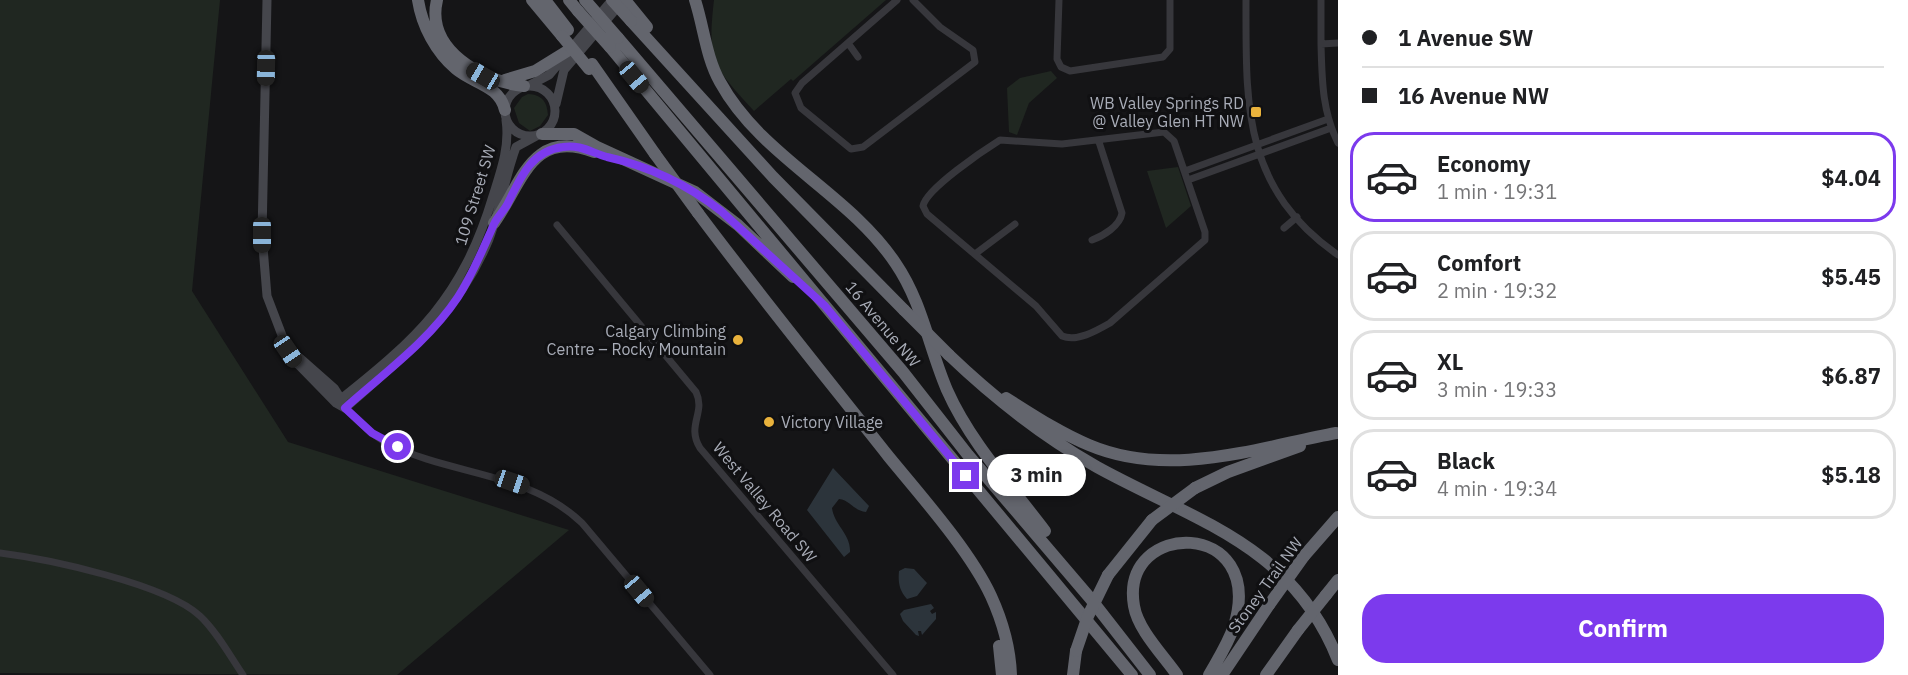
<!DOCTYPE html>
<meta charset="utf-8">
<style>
:root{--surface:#fff;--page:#f6f6f6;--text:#202124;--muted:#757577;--line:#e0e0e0;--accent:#7c3aed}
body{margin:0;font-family:"IBM Plex Sans",sans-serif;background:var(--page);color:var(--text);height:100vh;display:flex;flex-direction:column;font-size:22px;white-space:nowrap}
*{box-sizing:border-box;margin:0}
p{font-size:20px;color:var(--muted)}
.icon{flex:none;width:33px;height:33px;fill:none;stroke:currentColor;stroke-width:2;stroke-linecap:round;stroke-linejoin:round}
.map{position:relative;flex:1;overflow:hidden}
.details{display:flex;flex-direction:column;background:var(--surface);width:570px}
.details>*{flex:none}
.hud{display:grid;align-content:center;height:132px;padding:0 24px;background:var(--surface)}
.end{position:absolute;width:27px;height:27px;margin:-14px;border:8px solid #7c3aed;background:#fff;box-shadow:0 0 0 3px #fff}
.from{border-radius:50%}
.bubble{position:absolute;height:42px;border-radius:21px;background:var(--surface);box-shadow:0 3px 9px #0003;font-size:20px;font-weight:700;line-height:42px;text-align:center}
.car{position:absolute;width:18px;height:36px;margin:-18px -9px;border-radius:8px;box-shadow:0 0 4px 2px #0007;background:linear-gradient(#222 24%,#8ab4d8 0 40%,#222 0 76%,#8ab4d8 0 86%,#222 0)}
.hud b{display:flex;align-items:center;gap:21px;height:57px;font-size:22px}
.hud b+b{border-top:2px solid var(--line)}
.hud i{width:15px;height:15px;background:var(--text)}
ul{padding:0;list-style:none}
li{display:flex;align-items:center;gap:18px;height:90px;margin:0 12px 9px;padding:0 12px;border:3px solid var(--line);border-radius:24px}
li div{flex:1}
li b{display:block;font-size:22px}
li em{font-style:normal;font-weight:700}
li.selected{border-color:var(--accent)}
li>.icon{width:54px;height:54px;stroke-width:1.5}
.cta{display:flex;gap:12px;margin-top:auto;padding:12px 24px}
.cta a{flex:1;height:69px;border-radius:24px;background:var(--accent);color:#fff;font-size:24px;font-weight:700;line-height:69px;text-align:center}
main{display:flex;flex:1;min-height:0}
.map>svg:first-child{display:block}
.green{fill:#202721}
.water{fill:#2c343b}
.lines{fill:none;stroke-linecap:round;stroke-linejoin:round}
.street{stroke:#37373c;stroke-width:7}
.secondary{stroke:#45464c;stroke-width:9}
.highway{stroke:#63656d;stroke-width:12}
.highway-bridge{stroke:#63656d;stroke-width:12}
.route{stroke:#7c3aed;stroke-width:8}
.poi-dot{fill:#e9b23c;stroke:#101012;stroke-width:2}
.labels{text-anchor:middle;stroke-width:6;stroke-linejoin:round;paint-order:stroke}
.poi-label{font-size:16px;fill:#a8acb7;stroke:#101012;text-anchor:end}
.street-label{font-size:16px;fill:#a8acb7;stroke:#101012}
</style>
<main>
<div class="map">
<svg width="1338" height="675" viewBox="0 0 1338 675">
<rect width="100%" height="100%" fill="#151517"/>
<path class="green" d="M0 0H220L192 291 288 442 569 530 397 675 0 673Z
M714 0H886L793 81 791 79 754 111C713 66 707 61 714 0Z
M1051 71 1057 78 1029 103 1017 135 1009 132 1007 88 1020 78Z
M528 94C542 95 547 101 548 115L540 126 530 131 519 123 514 108 522 97Z
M1178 167 1191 206 1166 228 1147 171Z"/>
<path class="water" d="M833 468 869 506 866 512C854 511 850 500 839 499L832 508C834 525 851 534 850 552L844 557 807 510Z
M905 568 914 569 927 583 917 596 907 599C899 590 898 582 899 571Z
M931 604 934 608 930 611 932 614 936 612V619L922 635 921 631H918L919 636 916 635 903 621 900 614 904 610Z"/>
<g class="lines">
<path class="street" d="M897 0 802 83 795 93 801 108 851 149 863 147 975 62 973 50 940 27 913 0
M1059 0 1057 59 1061 67 1070 71 1163 57 1170 49V0
M1246 0C1246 104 1242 188 1338 255
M1321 0V44
M848 43 858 57
M1338 43 1321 44C1322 79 1322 111 1338 143
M1164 132 1174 141 1205 232V240L1110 323C1096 331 1077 342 1062 336L1036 306 927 214 923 206C926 189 984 150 1000 140L1062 144Z
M1185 171 1328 119
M1188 180 1331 128
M557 225 696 392C706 413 686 425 700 448L893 675
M1284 228 1297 217
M1092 240C1103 236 1120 226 1122 213L1099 142
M975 254 1015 224
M345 408C358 421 371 434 387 443 450 476 528 471 582 523L710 675
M0 553C48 559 166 584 200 616 217 632 230 656 243 675"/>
<path class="secondary" d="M267 0 262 235 267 296 288 351 296 362 336 403 345 408
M530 85 549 75 612 0
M505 111a25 25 0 1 1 50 0a25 25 0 1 1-50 0Z
M556 104 564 70 621 3
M300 358 334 388 344 404
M336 403C418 338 462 299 493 196 501 171 510 146 506 120
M345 408C404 356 458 315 489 239 500 210 505 177 516 147L538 135"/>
<path class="highway" d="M418 0C422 26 436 52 456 69 474 84 499 85 505 110
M437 0C425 50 483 82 524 86
M532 0 562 36
M545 0 568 30
M569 0 578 11
M625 0 647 27
M695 0C704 28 706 57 720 82 761 157 850 194 896 264 922 302 929 348 947 390 970 442 1011 486 1045 531
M631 21 773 177 904 310
M618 38 903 372 968 455 1090 598 1150 675
M610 47 1132 675
M592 64 655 154
M505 80 535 71 569 50
M542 134H574L597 147 695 192 738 225 793 277
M698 213C760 296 825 376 889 457 921 496 970 551 991 596 1002 620 1010 648 1011 675
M494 223C522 184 531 128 594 152
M949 355C994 398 1042 436 1097 467 1195 521 1293 545 1338 660
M1006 398C1033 415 1060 433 1089 445 1169 479 1256 448 1336 433
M1195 488 1228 472 1300 446
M1304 556 1338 517
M1108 575 1152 520
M1326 595 1338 580
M999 646 1002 675
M1073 675 1076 651
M1177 675C1163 655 1138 630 1134 606 1119 519 1267 518 1234 626 1228 644 1218 659 1209 675
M1222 675 1269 605
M1266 675 1298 630"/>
<path class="highway-bridge" d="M585 0 618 38
M612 0 631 21
M578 11 610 47
M562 36 589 69
M655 154 698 213
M904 310 949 355
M1152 520 1195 488
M1269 605 1304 556
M1298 630 1326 595
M1076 651 1088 616 1108 575"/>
</g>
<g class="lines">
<path class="route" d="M398 447 372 433 345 408C384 373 428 342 458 297 473 274 483 249 494 224 497 217 503 212 507 205 520 179 530 151 563 147 580 144 592 153 607 157 648 166 688 185 721 211L825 306 966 476"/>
</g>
<g class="poi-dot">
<rect x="1250" y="106" width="12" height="12" rx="3"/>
<circle cx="738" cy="340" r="6"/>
<circle cx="769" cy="422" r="6"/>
</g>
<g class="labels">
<g class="poi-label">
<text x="1244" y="109">WB Valley Springs RD<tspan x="1244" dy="18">@ Valley Glen HT NW</tspan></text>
<text x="726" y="337">Calgary Climbing<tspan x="726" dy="18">Centre – Rocky Mountain</tspan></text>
<text x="781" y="428" text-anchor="start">Victory Village</text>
</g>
<g class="street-label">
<text transform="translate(475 195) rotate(-73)" y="6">109 Street SW</text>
<text transform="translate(883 324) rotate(50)" y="6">16 Avenue NW</text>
<text transform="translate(765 502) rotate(50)" y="6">West Valley Road SW</text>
<text transform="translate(1265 585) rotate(-54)" y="6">Stoney Trail NW</text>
</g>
</g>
</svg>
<i class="end from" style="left:398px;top:447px"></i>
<i class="end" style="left:966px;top:476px"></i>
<div class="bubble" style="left:987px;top:454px;width:99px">3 min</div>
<i class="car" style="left:266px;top:68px;rotate:181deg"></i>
<i class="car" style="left:483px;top:76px;rotate:300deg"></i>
<i class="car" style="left:634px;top:77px;rotate:140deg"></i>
<i class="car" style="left:262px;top:235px;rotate:180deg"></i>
<i class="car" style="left:288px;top:351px;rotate:146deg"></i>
<i class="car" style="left:512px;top:482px;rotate:109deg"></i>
<i class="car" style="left:639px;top:591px;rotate:140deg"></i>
</div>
<section class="details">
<div class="hud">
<b><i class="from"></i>1 Avenue SW</b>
<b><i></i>16 Avenue NW</b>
</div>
<ul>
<li class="selected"><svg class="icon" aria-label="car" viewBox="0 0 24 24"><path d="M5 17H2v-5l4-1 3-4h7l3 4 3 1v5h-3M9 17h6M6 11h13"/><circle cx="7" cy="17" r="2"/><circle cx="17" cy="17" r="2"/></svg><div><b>Economy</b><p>1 min · 19:31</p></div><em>$4.04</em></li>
<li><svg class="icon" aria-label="car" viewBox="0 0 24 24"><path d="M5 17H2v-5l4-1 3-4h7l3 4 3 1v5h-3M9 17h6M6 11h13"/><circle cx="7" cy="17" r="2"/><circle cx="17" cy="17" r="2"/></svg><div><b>Comfort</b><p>2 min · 19:32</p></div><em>$5.45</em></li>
<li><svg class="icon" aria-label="car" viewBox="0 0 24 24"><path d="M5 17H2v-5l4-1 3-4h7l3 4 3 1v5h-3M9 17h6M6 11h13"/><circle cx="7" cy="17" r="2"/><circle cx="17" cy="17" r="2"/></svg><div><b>XL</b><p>3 min · 19:33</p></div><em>$6.87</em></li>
<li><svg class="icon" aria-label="car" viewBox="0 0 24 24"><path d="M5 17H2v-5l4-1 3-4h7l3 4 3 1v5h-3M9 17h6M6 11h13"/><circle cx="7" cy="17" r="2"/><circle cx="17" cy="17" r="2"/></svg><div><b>Black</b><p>4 min · 19:34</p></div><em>$5.18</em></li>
</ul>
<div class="cta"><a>Confirm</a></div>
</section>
</main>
